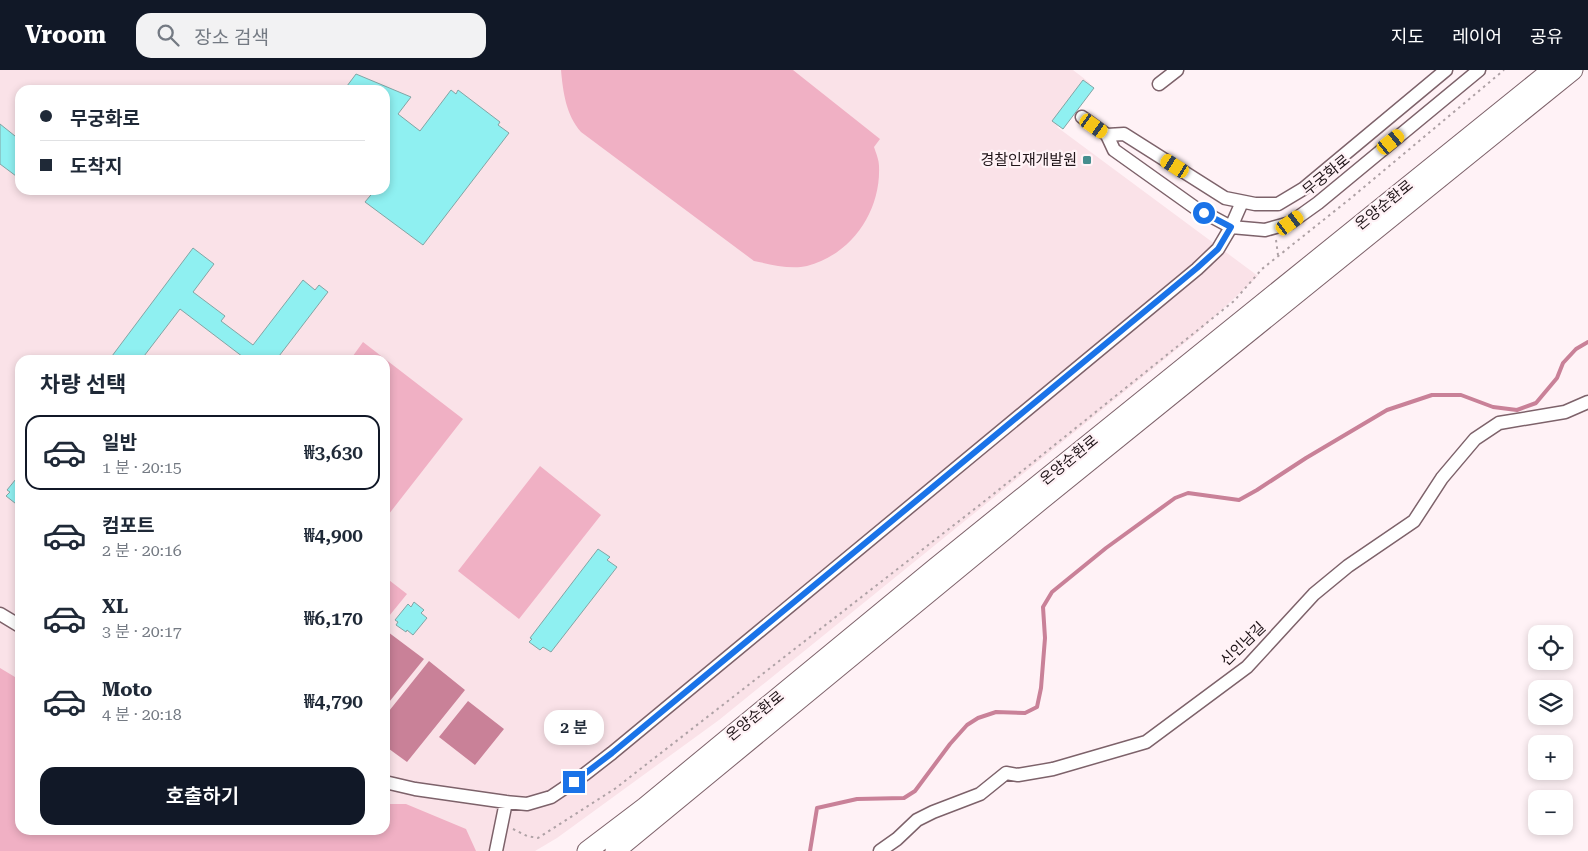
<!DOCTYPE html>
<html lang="ko">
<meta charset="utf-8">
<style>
:root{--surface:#fff;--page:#f2f2f3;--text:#1f2937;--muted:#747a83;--line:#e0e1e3;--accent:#111827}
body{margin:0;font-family:"Roboto Serif","Noto Sans KR",serif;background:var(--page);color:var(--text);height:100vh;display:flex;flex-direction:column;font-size:19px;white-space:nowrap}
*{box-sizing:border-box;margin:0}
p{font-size:16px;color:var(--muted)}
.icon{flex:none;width:28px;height:28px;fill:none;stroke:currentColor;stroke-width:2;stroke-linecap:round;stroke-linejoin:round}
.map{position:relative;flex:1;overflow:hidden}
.panel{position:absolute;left:15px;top:285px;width:375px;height:480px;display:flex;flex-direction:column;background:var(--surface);border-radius:15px;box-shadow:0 2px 8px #0003}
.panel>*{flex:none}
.banner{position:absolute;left:15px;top:15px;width:375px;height:110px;border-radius:15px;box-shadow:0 2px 8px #0003;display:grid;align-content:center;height:110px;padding:0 25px;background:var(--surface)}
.tools{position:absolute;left:1528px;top:555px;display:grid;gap:10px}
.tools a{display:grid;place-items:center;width:45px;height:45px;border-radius:10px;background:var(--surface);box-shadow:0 2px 8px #0003;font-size:25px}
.end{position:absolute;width:22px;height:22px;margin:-11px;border:6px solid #1a73e8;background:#fff;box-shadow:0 0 0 2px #fff}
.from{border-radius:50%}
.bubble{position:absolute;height:35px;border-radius:15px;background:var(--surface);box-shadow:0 2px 8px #0003;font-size:16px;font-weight:600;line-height:35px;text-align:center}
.car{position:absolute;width:15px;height:30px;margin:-15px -8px;border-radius:6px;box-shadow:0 0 4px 1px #0007;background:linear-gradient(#f5c518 24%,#345 0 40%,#f5c518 0 76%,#345 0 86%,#f5c518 0)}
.banner b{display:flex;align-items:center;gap:18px;height:48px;font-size:19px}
.banner b+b{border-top:1px solid var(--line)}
.banner i{width:12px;height:12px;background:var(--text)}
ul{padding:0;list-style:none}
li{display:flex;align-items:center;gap:15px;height:75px;margin:0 10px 8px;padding:0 15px;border:2px solid transparent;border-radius:15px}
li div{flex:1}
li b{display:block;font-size:19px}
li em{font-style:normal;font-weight:600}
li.on{border-color:var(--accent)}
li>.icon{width:45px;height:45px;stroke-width:1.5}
h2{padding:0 25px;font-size:22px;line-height:60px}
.cta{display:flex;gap:10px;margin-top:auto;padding:10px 25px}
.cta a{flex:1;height:58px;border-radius:15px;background:var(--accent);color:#fff;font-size:20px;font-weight:600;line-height:58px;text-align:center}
header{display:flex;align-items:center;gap:30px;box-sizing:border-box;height:70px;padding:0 25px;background:var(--accent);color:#fff}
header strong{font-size:24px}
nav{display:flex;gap:28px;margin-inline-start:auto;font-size:18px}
.search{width:350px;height:45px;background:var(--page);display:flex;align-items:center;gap:12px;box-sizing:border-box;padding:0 18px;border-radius:15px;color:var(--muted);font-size:19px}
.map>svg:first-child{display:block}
.built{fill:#fae2e8;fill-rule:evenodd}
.green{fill:#f0b0c4}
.water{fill:#c98198}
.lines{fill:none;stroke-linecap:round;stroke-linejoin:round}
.stream{stroke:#c98198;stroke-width:4}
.building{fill:#8ff0f1;stroke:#83a4a4}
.minor-casing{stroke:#7d626a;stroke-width:15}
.highway-casing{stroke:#7d626a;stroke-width:21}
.path{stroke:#aea1a5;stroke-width:2;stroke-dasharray:2.5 4;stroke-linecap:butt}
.minor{stroke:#fff;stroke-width:12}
.highway{stroke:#fff;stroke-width:19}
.route{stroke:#1a73e8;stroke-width:6}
.poi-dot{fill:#458d8e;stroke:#fff2f6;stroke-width:2}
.labels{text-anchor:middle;stroke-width:4.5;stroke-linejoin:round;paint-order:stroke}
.poi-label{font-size:15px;fill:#1f1418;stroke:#fff2f6;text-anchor:end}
.street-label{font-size:15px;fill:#1f1418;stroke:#fff2f6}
</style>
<header>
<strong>Vroom</strong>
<div class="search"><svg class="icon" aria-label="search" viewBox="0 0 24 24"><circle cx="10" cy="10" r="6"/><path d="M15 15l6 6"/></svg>장소 검색</div>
<nav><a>지도</a><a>레이어</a><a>공유</a></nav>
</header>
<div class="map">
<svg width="1588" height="781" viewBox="0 0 1588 781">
<rect width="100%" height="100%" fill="#fff2f6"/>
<path class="built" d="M0 0H1073L1090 13 1057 57 1258 206 1197 263 719 650 557 768 535 781H343L385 760V290H20V625L0 612ZM20 20H385V120H20Z"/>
<path class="green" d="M561 0H793L880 69 874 77C876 83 879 90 879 96 881 141 852 184 807 196 790 200 770 194 754 191L581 62C566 45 563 22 561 0Z
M363 272 463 349 385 449V290H350Z
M540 396 601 445 519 549 458 501Z
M385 507 407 524 385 551Z
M0 598 20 610V760H385V734H406L466 759 476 781H0Z"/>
<path class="water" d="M388 562 424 589 385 637V566Z
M429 591 465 620 407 692 385 676V646Z
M468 631 504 659 475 695 439 667Z"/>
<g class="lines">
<path class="stream" d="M810 781 817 738 857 729 904 728 915 721 950 674 967 655 978 648 996 642 1025 643 1037 637 1041 618 1045 568 1043 537 1052 522 1106 478 1175 428 1188 423 1239 430 1257 420 1306 388 1387 340 1432 325H1461L1493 337 1517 340 1536 333 1557 308 1563 293 1576 279 1588 272"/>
</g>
<path class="building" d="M356 4 411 27 398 44 420 61 451 20 456 24 458 20 500 52 498 55 509 63 423 175 365 132 375 120H385V20H344Z
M1083 10 1094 18 1063 59 1052 51Z
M0 54 20 70V109L0 94Z
M193 178 214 194 193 222 225 246 221 251 253 275 303 210 315 220 319 215 328 222 276 290H247L180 239 141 290H109Z
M20 404V437L6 426 10 422 7 420Z
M598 479 610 487 607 490 617 497 551 582 543 577 540 580 529 572 532 569 530 568Z
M414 532 424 540 421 543 427 548 413 565 407 560 406 562 396 555 398 552 395 550 408 534 411 537Z"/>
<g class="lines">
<defs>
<path id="minor" d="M1159 14 1177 0
M1082 47 1107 65 1114 80 1194 137 1231 157 1265 160 1290 153 1318 133 1479 0
M1107 65 1124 64 1225 128 1255 134H1278L1303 119 1446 0
M0 544 20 556
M385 712 415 719 506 732 527 734 551 727 585 704 612 683 1197 199 1218 179 1231 157 1242 132
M496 781 506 732
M880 781 897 769 917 750 933 742 980 724 1006 703 1018 705 1053 699 1146 672 1247 597 1314 524 1348 496 1414 451 1442 408 1475 369 1499 353 1565 342 1588 332"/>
<path id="highway" d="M587 781 645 737 935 498 1552 0
M615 781 1040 431 1573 0"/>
</defs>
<use href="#minor" class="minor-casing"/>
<use href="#highway" class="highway-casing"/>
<path class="path" d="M1276 170 1278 185
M513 759 527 766 538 768 616 718 981 434 1234 231 1262 199 1351 128 1504 0"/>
<use href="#minor" class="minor"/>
<use href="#highway" class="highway"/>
</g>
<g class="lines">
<path class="route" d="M574 712 612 683 1197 198 1218 179 1231 157 1204 143"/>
</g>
<rect class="poi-dot" x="1082" y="85" width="10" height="10" rx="2.5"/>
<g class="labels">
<g class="poi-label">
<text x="1077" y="95">경찰인재개발원</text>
</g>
<g class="street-label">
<text transform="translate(1326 105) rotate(-39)" y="5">무궁화로</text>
<text transform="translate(1384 135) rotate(-39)" y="5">온양순환로</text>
<text transform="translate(1069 390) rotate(-39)" y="5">온양순환로</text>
<text transform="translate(1243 574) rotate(-44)" y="5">신인남길</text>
<text transform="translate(755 646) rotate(-39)" y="5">온양순환로</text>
</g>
</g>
</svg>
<div class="tools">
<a><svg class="icon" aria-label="locate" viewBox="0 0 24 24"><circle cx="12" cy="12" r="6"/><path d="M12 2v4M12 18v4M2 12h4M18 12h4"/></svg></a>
<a><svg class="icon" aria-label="layers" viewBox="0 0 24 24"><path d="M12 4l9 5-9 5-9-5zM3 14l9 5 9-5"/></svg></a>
<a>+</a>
<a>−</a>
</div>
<i class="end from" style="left:1204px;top:143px"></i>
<i class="end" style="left:574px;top:712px"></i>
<div class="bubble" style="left:544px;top:640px;width:60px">2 분</div>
<i class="car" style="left:1094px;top:56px;rotate:125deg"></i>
<i class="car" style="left:1391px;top:72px;rotate:51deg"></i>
<i class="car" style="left:1175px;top:96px;rotate:302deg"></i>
<i class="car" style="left:1290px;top:153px;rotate:54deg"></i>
<div class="banner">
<b><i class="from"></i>무궁화로</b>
<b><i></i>도착지</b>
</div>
<section class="panel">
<h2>차량 선택</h2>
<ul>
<li class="on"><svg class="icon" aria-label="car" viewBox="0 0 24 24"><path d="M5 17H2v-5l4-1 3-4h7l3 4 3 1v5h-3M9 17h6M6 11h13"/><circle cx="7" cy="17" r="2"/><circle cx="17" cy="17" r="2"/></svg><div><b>일반</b><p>1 분 · 20:15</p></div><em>₩3,630</em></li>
<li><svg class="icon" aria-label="car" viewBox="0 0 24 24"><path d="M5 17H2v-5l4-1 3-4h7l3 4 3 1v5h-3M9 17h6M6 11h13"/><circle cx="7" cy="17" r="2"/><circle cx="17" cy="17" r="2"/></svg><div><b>컴포트</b><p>2 분 · 20:16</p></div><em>₩4,900</em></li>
<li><svg class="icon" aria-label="car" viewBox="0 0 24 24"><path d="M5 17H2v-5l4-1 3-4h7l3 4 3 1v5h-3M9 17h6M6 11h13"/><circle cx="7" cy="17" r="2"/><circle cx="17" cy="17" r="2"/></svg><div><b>XL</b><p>3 분 · 20:17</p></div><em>₩6,170</em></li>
<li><svg class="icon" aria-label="car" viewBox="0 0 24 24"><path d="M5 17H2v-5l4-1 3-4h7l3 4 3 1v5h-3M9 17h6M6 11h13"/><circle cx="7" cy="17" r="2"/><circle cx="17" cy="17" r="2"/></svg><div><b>Moto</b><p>4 분 · 20:18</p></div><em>₩4,790</em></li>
</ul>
<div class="cta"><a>호출하기</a></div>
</section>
</div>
